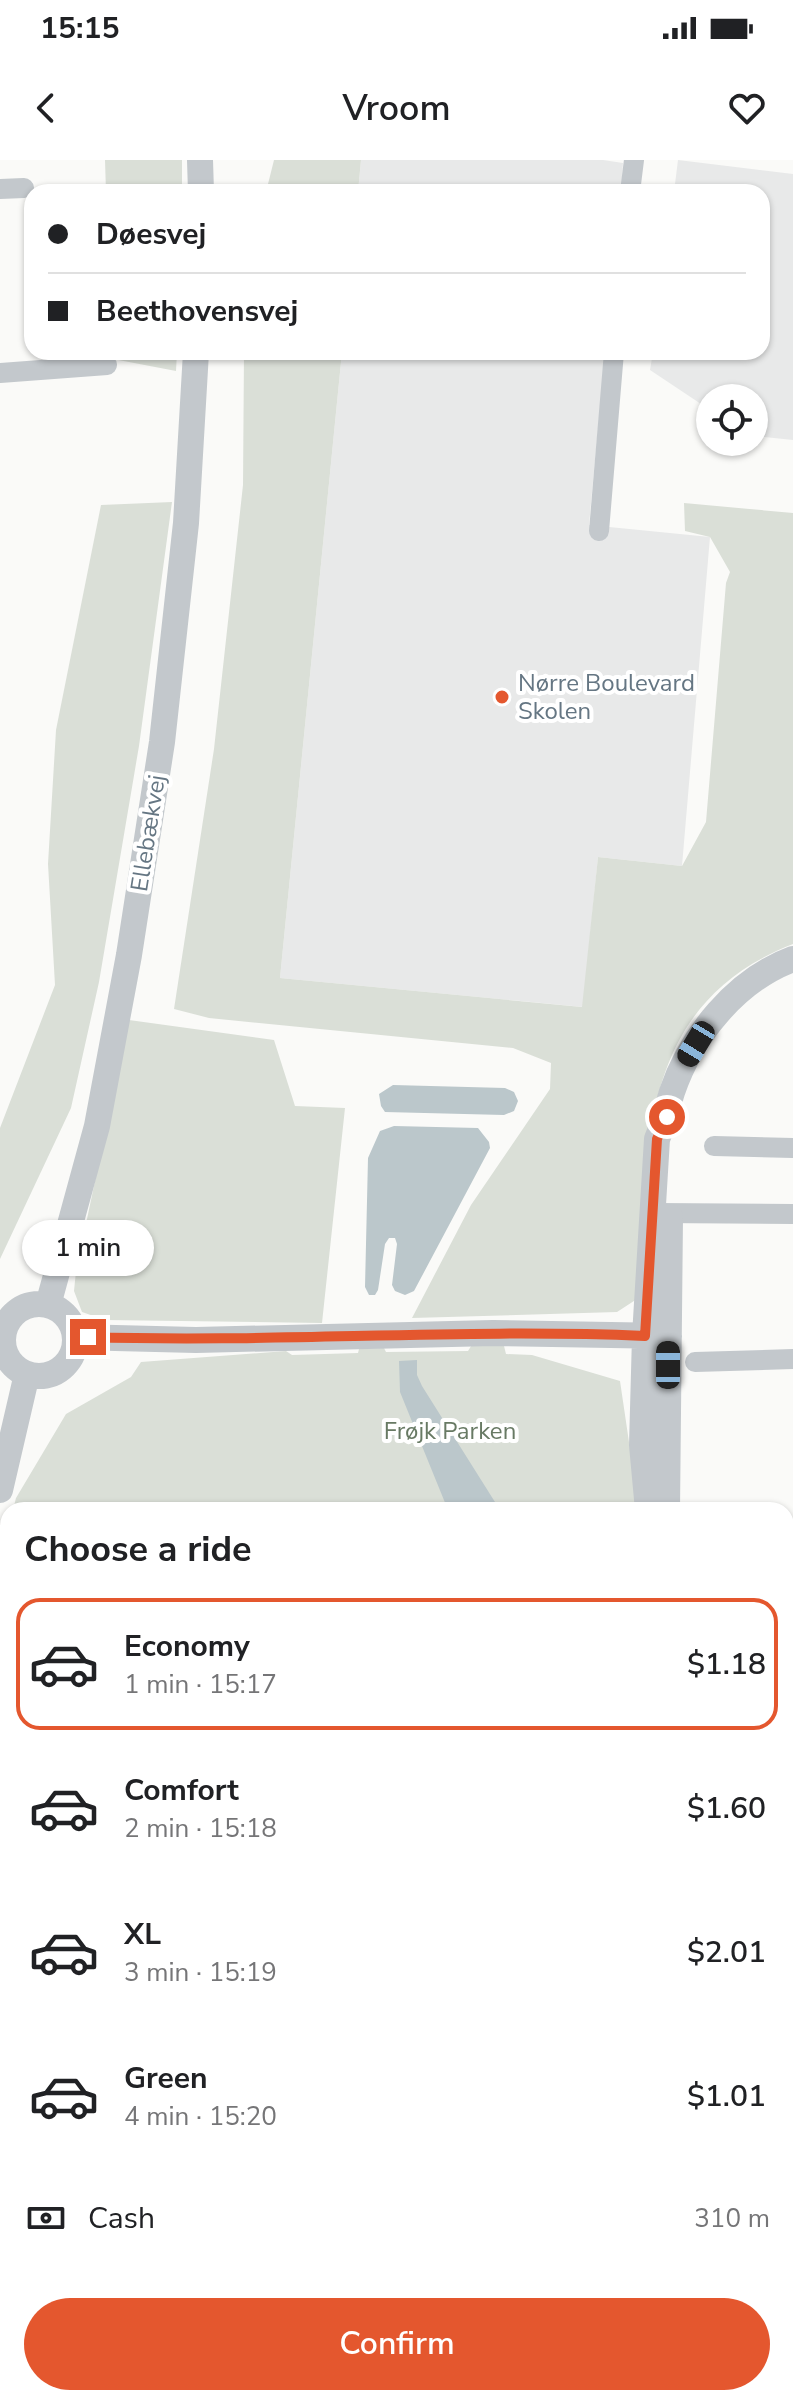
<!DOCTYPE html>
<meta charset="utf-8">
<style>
:root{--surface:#fff;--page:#f6f6f6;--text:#202124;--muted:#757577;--line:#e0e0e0;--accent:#e4572e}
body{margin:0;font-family:"Nunito Sans",sans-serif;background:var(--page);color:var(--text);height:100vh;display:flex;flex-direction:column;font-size:30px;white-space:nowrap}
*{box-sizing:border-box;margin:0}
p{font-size:26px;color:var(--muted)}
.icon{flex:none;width:44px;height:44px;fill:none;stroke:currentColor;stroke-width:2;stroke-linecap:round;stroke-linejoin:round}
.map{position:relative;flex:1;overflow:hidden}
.sheet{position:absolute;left:0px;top:1342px;width:794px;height:904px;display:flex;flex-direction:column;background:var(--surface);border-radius:24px 24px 0 0;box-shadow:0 2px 6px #0004}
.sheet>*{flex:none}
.guide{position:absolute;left:24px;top:24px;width:746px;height:176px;border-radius:24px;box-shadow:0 2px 6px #0004;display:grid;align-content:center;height:176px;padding:0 24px;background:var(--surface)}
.buttons{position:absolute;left:696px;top:224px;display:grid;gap:16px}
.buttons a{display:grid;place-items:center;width:72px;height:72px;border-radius:50%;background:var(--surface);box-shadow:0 2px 6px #0004;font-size:40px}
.end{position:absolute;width:36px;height:36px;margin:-18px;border:10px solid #e4572e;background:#fff;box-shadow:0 0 0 4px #fff}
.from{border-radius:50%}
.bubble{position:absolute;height:56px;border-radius:28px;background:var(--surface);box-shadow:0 2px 6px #0004;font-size:26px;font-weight:600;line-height:56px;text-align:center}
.car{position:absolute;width:24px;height:48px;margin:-24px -12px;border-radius:10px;box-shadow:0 0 6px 2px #0007;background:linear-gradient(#222 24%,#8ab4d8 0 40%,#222 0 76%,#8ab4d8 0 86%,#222 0)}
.guide b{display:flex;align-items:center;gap:28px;height:76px;font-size:30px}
.guide b+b{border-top:2px solid var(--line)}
.guide i{width:20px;height:20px;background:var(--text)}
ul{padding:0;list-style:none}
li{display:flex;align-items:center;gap:24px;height:132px;margin:0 16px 12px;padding:0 8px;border:4px solid transparent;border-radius:24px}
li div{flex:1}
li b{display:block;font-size:30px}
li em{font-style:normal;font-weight:600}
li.selected{border-color:var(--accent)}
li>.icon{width:72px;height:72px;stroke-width:1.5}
h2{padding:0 24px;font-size:36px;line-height:96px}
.pay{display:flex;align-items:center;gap:20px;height:88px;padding:0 24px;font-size:30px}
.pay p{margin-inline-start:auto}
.primary-button{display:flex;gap:16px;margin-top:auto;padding:16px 24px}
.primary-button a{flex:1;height:92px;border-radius:48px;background:var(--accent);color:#fff;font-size:32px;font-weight:600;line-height:92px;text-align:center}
.status{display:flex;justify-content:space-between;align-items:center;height:56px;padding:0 40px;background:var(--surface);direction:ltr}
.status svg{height:22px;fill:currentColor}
header{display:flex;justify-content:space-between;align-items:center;height:104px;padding:0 24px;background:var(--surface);font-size:36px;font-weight:600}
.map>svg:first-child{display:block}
.built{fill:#e8e9e9}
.green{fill:#dadfd7}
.water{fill:#bbc7cb}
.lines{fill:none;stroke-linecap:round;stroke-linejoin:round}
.stream{stroke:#bbc7cb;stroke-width:5}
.minor{stroke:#c3c8cc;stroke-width:20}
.tertiary{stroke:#c3c8cc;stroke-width:26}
.route{stroke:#e4572e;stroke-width:10}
.poi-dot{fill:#e4572e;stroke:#fff;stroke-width:3}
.labels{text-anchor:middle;stroke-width:8;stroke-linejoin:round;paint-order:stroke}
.poi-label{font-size:24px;fill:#657683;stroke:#fff;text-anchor:start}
.street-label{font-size:24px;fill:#657683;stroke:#fff}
.park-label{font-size:24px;fill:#687a64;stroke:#fff}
</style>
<div class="status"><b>15:15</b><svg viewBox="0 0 49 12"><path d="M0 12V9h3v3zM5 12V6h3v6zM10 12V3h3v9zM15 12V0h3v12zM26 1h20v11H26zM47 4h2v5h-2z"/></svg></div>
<header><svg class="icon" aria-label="back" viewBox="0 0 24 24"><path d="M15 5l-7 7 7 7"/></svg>Vroom<svg class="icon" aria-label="heart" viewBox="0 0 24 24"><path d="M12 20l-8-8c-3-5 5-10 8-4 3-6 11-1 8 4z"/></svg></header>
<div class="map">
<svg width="793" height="2246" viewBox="0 0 793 2246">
<rect width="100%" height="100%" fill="#fafaf8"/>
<path class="built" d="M361 0H603L623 3 621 32H358Z
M678 0 793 14V280L754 276V238H710V250L650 210 653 192H762V32H674Z
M342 192H605L589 365 710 377 682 706 598 697 583 847 280 818Z"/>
<path class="green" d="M105 0H182V32H106Z
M274 0H361L358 32H266Z
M88 192H177L176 211 87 194Z
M244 192H342L280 818 582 847 598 697 682 706 706 662 726 423 730 412 710 377 685 371 684 343 793 353V784C633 846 648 997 637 1139L617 1152 412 1158 471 1045 550 929 551 903 513 888 209 858 174 849 214 589 243 325Z
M172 342 139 586 99 822 71 948 0 1099V968L55 825 48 704 56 570 101 345Z
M129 860 274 880 295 946 345 948 322 1163 105 1160 82 1152 74 1131 76 1111Z
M473 1183 504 1186 506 1194 532 1195 620 1221 639 1350H13L16 1338 66 1254 131 1217 141 1202 286 1191 292 1195 358 1193 359 1189 384 1188 386 1192 468 1191Z
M8 1369V2238H361L346 2246H0V1398Z"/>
<path class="water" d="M393 925 505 928 514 932 518 941 514 951 504 955 385 952 381 946 379 934Z
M394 966 478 968 489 982 490 988 414 1131 405 1135 395 1131 392 1125 397 1084 395 1078H389L385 1084 378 1130 375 1135H369L365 1127 368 998 380 971Z
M417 1200V1215L422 1226 500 1350H448L400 1232 399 1201Z"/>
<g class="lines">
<path class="stream" d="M288 2246 295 2238"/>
<path class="minor" d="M0 29 24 28
M630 32 634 0
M0 213 107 205
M599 371 614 192
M714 986 793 988
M657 1053 793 1054
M695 1202 793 1199
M786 1418 793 1435
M786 1654 793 1652
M786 1832 793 1851
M786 1910 793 1908
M786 1976 793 1974
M409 2238H449
M543 2238 578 2244"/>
<path class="tertiary" d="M200 0 201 32
M3 1180a36 36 0 1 1 72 0a36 36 0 1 1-72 0Z
M48 1145 97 966 129 795 162 582 186 363 196 192
M75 1177 196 1180 493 1173 669 1176
M0 1330 27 1214
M648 1350 642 1285 645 1176 657 979C664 963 667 948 672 932 691 876 736 820 793 799
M667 1350 670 1057
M578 2246 579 2238"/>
</g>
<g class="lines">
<path class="route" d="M88 1177C274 1183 459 1168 645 1176L657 979 667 957"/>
</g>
<circle class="poi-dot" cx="502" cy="537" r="8"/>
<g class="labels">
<g class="poi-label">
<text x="518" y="531">Nørre Boulevard<tspan x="518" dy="28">Skolen</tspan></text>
</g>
<g class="street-label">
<text transform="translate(148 673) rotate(-81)" y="8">Ellebækvej</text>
</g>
<g class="park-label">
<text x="450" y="1279">Frøjk Parken</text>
</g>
</g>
</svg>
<div class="buttons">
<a><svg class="icon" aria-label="locate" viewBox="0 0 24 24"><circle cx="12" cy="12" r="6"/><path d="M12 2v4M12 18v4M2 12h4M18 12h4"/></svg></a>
</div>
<i class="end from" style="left:667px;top:957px"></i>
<i class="end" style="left:88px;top:1177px"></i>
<div class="bubble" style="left:22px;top:1060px;width:132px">1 min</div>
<i class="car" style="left:696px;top:884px;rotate:211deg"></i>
<i class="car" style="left:668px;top:1205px;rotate:0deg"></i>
<div class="guide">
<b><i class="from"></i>Døesvej</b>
<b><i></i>Beethovensvej</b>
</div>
<section class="sheet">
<h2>Choose a ride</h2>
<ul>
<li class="selected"><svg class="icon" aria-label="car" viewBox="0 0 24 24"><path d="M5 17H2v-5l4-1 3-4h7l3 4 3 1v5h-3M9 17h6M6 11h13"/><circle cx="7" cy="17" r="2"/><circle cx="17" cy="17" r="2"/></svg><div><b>Economy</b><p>1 min · 15:17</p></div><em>$1.18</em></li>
<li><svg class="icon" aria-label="car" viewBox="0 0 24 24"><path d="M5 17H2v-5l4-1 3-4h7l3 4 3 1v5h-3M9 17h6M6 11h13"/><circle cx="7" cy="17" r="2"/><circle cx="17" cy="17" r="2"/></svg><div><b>Comfort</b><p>2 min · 15:18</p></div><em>$1.60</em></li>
<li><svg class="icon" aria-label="car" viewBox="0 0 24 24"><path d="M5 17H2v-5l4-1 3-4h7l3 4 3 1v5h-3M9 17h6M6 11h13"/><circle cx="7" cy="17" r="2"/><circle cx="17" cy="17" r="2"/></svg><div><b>XL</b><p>3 min · 15:19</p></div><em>$2.01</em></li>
<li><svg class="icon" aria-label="car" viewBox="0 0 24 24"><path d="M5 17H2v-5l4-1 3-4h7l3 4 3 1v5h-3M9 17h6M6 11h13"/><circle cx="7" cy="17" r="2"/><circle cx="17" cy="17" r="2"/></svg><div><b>Green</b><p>4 min · 15:20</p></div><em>$1.01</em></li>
</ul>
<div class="pay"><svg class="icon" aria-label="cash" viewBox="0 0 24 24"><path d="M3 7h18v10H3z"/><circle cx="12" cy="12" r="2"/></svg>Cash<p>310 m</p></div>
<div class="primary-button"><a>Confirm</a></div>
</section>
</div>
